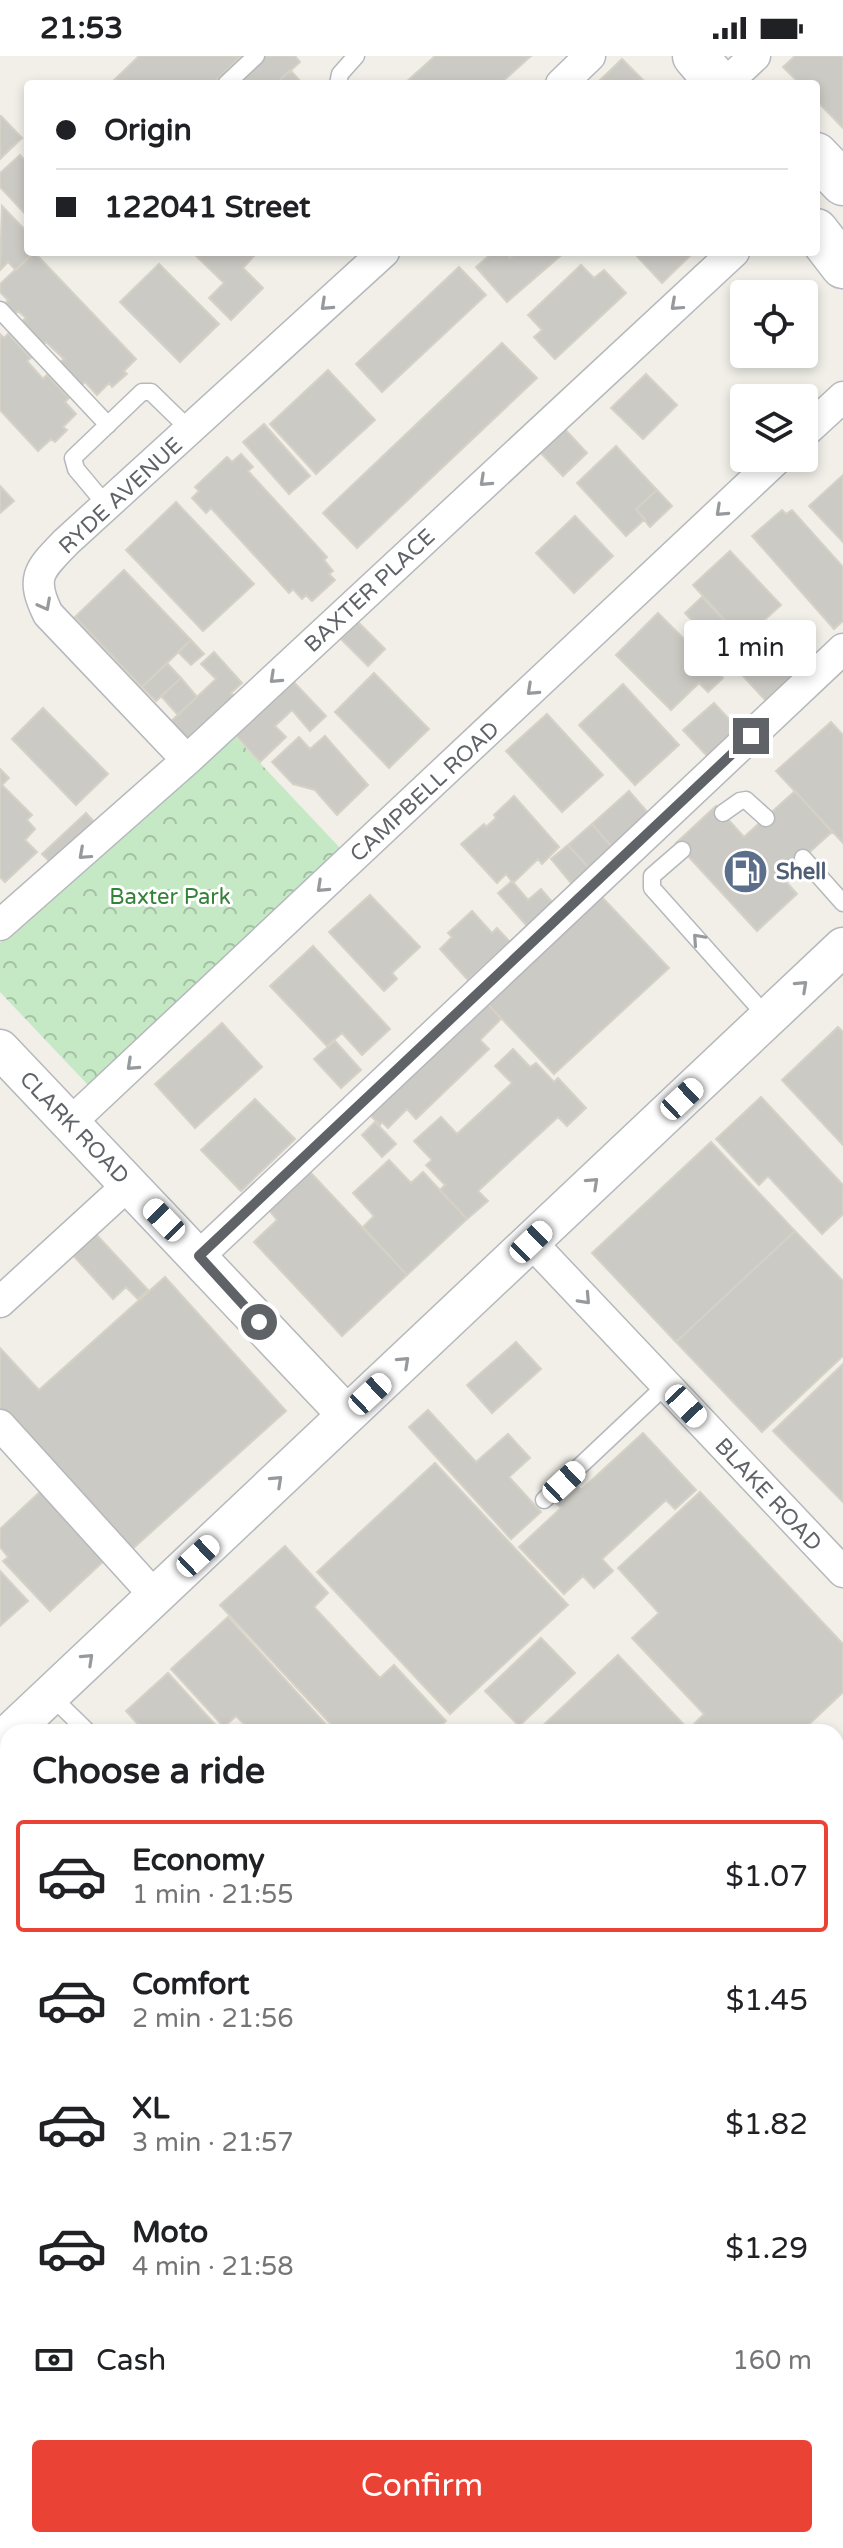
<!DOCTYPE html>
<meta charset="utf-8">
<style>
:root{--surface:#fff;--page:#f2f2f2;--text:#202124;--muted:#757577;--line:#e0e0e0;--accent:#ea4335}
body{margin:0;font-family:"Varela Round",sans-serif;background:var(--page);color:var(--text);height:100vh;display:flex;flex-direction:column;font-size:30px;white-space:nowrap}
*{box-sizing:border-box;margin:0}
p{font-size:26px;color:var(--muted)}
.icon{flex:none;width:44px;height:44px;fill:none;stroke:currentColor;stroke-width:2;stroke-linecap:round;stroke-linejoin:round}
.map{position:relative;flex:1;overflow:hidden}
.panel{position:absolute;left:0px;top:1668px;width:844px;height:824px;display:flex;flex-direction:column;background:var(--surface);border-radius:24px 24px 0 0;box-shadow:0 4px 12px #0003}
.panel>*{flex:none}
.top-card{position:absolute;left:24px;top:24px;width:796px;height:176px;border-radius:8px;box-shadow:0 4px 12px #0003;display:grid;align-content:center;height:176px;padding:0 32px;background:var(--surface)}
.controls{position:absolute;left:730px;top:224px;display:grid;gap:16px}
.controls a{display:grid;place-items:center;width:88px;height:88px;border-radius:8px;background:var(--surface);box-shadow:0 4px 12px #0003;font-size:40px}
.end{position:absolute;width:36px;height:36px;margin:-18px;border:10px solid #5f6368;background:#fff;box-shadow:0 0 0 4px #fff}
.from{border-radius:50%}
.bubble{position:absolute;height:56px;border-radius:8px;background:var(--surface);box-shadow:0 4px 12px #0003;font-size:26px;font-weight:600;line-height:56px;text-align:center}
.car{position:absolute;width:24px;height:48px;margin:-24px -12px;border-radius:10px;box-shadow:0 0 6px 2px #0007;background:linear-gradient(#fff 24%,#345 0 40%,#fff 0 76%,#345 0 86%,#fff 0)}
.top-card b{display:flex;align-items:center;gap:28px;height:76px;font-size:30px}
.top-card b+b{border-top:2px solid var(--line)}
.top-card i{width:20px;height:20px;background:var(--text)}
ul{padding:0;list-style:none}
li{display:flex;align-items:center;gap:24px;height:112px;margin:0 16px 12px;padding:0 16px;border:4px solid transparent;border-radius:8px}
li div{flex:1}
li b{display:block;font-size:30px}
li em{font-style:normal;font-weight:600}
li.on{border-color:var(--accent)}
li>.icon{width:72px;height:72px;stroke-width:1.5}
h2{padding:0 32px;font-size:36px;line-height:96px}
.pay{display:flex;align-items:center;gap:20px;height:88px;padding:0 32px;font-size:30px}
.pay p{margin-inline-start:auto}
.primary-button{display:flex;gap:16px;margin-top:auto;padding:16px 32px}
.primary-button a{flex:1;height:92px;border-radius:8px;background:var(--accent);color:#fff;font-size:32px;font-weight:600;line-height:92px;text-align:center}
.status{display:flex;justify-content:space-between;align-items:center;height:56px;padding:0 40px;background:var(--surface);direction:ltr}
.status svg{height:22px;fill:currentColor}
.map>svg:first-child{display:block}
.forest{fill:url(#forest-crowns)}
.building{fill:#cccac5;stroke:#d6d1c6;stroke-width:2}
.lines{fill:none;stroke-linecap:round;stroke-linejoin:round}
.service-casing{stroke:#b5b8bc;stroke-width:19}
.minor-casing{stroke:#b5b8bc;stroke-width:33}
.tertiary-casing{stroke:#b5b8bc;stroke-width:41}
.secondary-casing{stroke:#b6babf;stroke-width:47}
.service{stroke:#fff;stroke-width:16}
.minor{stroke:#fff;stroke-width:30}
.tertiary{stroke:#fff;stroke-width:38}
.secondary{stroke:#fff;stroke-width:44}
.oneway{stroke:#979a9d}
.route{stroke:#5f6368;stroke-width:10}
.labels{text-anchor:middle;stroke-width:6;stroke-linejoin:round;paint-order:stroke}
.street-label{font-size:22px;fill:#5f6368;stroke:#fff}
.service-label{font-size:22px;font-weight:bold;fill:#4e5e75;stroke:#fff;text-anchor:start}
.park-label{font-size:22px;fill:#348238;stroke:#fff}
</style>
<div class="status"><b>21:53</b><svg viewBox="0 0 49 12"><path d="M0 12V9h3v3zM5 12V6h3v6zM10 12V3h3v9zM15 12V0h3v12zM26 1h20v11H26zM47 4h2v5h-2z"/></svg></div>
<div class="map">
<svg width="843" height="2492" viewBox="0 0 843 2492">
<defs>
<pattern id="forest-crowns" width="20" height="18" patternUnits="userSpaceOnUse" patternTransform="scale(2)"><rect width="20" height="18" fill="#c5e8c5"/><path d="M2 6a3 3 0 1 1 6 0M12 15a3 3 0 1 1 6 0" fill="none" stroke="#a3c0a4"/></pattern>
</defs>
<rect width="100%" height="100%" fill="#f1efe8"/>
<path class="forest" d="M228 673 340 792 88 1029 0 936V887Z"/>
<path class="building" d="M139 0H241L212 28H110Z
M266 0H295L300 6 276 28H237Z
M435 0H531L500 28H404Z
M795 0H843V72L816 44V28H800L783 11Z
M622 3 647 28H596Z
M290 14 303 28H276Z
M1 60 22 82 0 103V60Z
M20 99 28 108V161L0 131V117Z
M2 150 28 177V196H41L37 200 34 196 16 214 8 206 0 214Z
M34 196 136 303 124 315 127 318 112 331 109 327 97 339 85 326 81 330 59 307 64 303 46 286 43 289 21 266 26 262 18 255 14 259 4 249 8 244 0 236V228Z
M192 196H250L254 200 243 212 263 232 231 264 209 242 224 227Z
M493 196H506L510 202 517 196H565L507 246 476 211Z
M633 196H694L662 227Z
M159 208 219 268 180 306 120 246Z
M581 209 594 222 604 214 626 237 555 303 534 281 542 274 528 259Z
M459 211 486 239 382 336 356 308Z
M0 278 4 282 8 278 31 302 27 305 43 323 47 319 69 342 65 346 76 358 63 371 67 374 55 386 51 383 38 395 0 354Z
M502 287 537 322 357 492 323 457Z
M328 314 375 364 316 418 270 368Z
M646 318 677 349 643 383 611 352Z
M264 368 310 420 289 438 243 386Z
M561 369 587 397 563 420 536 392Z
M616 390 657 434 636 453 645 463 626 480 577 427Z
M241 398 253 411 248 415 327 501 324 504 333 515 329 518 335 524 312 545 306 539 302 543 293 533 289 537 211 452 206 457 192 442 199 435 195 431 227 401 232 406Z
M843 419V486L809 450Z
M0 430 14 445 0 457Z
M657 434 672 450 650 471 636 453Z
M176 446 254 528 203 575 126 494Z
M782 454 786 458 792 454 843 511V565L834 573 752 480Z
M575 460 613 500 574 537 536 497Z
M730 495 781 549 743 584 693 529Z
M124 514 191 584 142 631 75 561Z
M702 541 746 588 740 594 760 615 785 592 805 613 768 647 685 557Z
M658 557 723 622 708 636 699 627 671 654 616 599Z
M358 566 385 593 368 610 341 583Z
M191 584 204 598 191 609 178 596Z
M214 596 242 627 231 637 235 641 186 687 168 668 216 623 201 608Z
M167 607 181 622 156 645 142 631Z
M374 617 429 673 389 712 335 656Z
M289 621 326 660 310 675 292 654 275 670 286 681 260 706 232 675Z
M181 622 197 641 178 659 161 640Z
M623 628 679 689 635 729 579 669Z
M714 647 739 674 708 701 683 674Z
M43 652 108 718 76 749 12 683Z
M547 658 603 719 562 756 506 695Z
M831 666 843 679V787L776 715Z
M325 680 368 729 337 759 315 734 293 728 272 706 299 681 310 693Z
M0 713 9 722 2 729 32 759 27 764 35 773 25 784 37 796 5 826 0 821Z
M629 735 649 758 612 791 592 768Z
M795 735 832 776 782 821 797 838 757 875 676 787 716 750 744 781Z
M514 740 559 791 542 808 538 803 513 827 506 818 497 827 461 788 484 768 486 771 496 762 494 759Z
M86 757 98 770 55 811 42 798Z
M592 768 612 791 589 812 568 789Z
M568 789 589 812 571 827 551 803Z
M512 825 528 844 541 833 553 847 527 870 498 837Z
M599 838 669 912 554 1018 485 945Z
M370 839 420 891 392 917 397 923 384 935 329 876Z
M472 855 492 877 497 872 510 886 468 924 440 893 452 881 448 877Z
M313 890 390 973 362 999 342 977 327 990 270 930Z
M488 948 501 963 480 984 489 993 416 1063 407 1053 388 1072 382 1066 380 1069 370 1059Z
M222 967 262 1011 195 1072 155 1028Z
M838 971 843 976V1089L782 1024Z
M335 985 361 1014 341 1032 314 1003Z
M513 993 530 1011 536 1007 554 1026 558 1022 586 1052 567 1070 558 1061 478 1135 488 1145 467 1163 440 1134 445 1129 426 1109 432 1104 414 1085 441 1061 457 1078 512 1027 495 1010Z
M761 1041 843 1129V1158L822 1178 768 1120 759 1129 716 1083Z
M255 1043 295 1083 241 1135 201 1094Z
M375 1066 396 1088 382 1101 362 1079Z
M711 1086 795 1175 676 1286 592 1197Z
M389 1104 411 1127 423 1116 467 1163 407 1219 363 1171 374 1160 353 1137Z
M310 1116 407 1219 342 1280 254 1186 277 1164 269 1154Z
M93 1175 148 1234 138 1243 126 1231 113 1243 70 1196Z
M795 1175 843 1225V1300L762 1376 676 1286Z
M165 1221 286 1355 129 1496 0 1354V1292L39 1334Z
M516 1286 541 1313 492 1357 467 1329Z
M843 1308V1446L773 1375Z
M428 1354 476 1406 508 1378 530 1402 509 1421 541 1456 511 1483 409 1371Z
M643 1377 696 1434 675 1453 666 1444 602 1503 613 1515 594 1532 583 1520 564 1538 519 1491 561 1452 550 1441 570 1422 581 1434Z
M435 1407 568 1549 450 1658 317 1516Z
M41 1435 106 1503 50 1555 3 1505 8 1501 0 1491V1473Z
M700 1436 843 1588V1636L801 1676H698L692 1670 704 1658 632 1582 659 1557 618 1512Z
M285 1490 328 1537 314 1551 380 1622 394 1609 446 1665 434 1676H338L220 1549Z
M0 1515 28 1545 0 1570Z
M228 1561 333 1676H252L236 1660 224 1671 171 1613Z
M541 1582 575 1617 519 1670 485 1635Z
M618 1599 691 1676H536Z
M168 1617 222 1676H145L126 1655Z
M8 1803V1910L0 1902V1810Z
M836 1830 843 1837V1956L836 1948Z
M8 1939V1975L0 1983V1946Z
M836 1951 843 1959V2083L836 2076Z
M6 1977 8 1979V2029L0 2037V1983Z
M8 2083V2181L0 2172V2091Z
M836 2084 843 2091V2110L836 2116Z
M836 2196 843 2204V2341L836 2334Z
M0 2294 8 2303V2431L0 2438Z
M836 2337 843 2344V2413L836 2420Z
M843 2413V2455L836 2447V2420Z
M132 2484H177L184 2492H124Z
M292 2484H466L458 2492H299Z
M517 2484H635L643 2492H508Z
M681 2484H759L766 2492H689Z"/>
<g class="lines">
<defs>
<path id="service" d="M226 28 256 0
M338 28 340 18 356 0
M0 254 108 369
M107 450 76 413 73 402 142 336H151L190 374
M723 757 740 745 746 744 766 762
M682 794 652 820V832L768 962
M803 802 843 847
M544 1444 666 1329
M50 1639 88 1676"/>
<path id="minor" d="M561 28 590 0
M725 28 755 0
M804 377 843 341
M187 704 48 558C30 521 39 514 66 486L384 196
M0 869 187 704 734 196
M70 1067 778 402
M531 1186 843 1516
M199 1200 843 593
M0 1246 129 1128
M0 1369 155 1540
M836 2155 843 2148
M0 2223 8 2231
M245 2484 253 2492
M480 2492 488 2484"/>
<path id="tertiary" d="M0 993 347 1359
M11 1676 843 891"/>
<path id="secondary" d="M695 0 719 28
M816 99 843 127
M816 175 843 210
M836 1724 843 1718
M31 2492 40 2484"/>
</defs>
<use href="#service" class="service-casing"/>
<use href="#minor" class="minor-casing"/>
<use href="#tertiary" class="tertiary-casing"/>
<use href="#secondary" class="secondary-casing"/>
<use href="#service" class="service"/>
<use href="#minor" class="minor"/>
<use href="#tertiary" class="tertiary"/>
<use href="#secondary" class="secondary"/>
</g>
<defs><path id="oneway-chevron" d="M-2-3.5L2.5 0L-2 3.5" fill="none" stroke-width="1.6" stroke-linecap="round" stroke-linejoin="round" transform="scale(2)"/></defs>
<g class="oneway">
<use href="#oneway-chevron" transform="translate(326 249) rotate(137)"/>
<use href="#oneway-chevron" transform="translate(676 249) rotate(138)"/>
<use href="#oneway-chevron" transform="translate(485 425) rotate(137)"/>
<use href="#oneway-chevron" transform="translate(721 455) rotate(137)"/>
<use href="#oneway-chevron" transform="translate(45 549) rotate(62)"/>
<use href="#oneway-chevron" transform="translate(275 622) rotate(137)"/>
<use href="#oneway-chevron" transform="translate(532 634) rotate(137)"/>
<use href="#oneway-chevron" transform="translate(84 798) rotate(138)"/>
<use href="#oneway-chevron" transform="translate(322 831) rotate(137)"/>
<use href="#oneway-chevron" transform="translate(698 883) rotate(-132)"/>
<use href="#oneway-chevron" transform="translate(802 930) rotate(-43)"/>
<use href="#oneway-chevron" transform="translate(132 1009) rotate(137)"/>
<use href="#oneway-chevron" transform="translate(593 1127) rotate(-43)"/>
<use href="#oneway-chevron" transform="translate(585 1243) rotate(47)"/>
<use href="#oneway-chevron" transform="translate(404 1306) rotate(-43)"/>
<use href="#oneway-chevron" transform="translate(277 1425) rotate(-43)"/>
<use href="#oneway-chevron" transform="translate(88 1603) rotate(-43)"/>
</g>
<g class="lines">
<path class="route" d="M259 1266 199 1200 751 680"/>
</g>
<defs>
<symbol id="fuel-disc" viewBox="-11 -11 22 22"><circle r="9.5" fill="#5c6f8a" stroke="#fff"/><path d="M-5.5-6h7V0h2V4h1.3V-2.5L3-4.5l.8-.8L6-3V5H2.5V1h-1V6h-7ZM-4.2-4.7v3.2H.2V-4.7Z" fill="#fff"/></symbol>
</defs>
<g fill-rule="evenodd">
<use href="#fuel-disc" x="720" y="790" width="51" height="51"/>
</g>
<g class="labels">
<g class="street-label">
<text transform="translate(120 439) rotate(-43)" y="8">RYDE AVENUE</text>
<text transform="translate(369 534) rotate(-43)" y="8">BAXTER PLACE</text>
<text transform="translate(424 735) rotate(-43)" y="8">CAMPBELL ROAD</text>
<text transform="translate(75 1071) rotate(46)" y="8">CLARK ROAD</text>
<text transform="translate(769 1438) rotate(47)" y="8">BLAKE ROAD</text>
</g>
<g class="service-label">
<text x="776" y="823">Shell</text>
</g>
<g class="park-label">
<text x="170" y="848">Baxter Park</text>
</g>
</g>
</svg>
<div class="controls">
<a><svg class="icon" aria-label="locate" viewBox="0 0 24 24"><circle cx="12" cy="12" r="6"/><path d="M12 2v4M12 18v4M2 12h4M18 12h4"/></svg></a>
<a><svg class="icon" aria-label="layers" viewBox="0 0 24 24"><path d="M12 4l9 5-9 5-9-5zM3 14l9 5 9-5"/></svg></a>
</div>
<i class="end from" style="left:259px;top:1266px"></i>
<i class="end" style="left:751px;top:680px"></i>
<div class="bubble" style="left:684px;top:564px;width:132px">1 min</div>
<i class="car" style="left:682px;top:1043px;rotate:47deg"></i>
<i class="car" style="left:164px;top:1164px;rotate:316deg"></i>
<i class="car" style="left:531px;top:1186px;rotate:46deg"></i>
<i class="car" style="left:370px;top:1338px;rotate:47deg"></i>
<i class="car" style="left:686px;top:1350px;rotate:137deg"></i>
<i class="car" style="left:564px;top:1426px;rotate:47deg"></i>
<i class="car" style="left:198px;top:1500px;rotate:47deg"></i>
<div class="top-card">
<b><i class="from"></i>Origin</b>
<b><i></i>122041 Street</b>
</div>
<section class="panel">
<h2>Choose a ride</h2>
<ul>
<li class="on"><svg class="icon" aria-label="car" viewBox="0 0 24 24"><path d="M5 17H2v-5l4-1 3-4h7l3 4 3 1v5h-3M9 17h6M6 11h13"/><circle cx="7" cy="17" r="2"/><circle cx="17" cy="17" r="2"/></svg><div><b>Economy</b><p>1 min · 21:55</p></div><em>$1.07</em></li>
<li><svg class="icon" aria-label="car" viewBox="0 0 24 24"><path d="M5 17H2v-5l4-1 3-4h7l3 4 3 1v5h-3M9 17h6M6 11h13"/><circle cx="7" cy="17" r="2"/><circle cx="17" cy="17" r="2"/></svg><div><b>Comfort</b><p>2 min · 21:56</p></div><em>$1.45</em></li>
<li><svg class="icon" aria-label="car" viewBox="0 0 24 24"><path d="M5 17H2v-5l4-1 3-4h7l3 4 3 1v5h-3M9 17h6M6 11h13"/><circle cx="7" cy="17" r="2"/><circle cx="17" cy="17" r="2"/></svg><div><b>XL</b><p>3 min · 21:57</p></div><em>$1.82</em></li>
<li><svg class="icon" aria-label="car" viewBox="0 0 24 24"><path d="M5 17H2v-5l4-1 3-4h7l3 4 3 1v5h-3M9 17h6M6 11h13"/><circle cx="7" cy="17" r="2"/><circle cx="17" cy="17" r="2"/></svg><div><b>Moto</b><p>4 min · 21:58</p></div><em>$1.29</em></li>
</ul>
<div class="pay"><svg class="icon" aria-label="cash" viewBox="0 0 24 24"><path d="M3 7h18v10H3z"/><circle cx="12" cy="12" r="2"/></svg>Cash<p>160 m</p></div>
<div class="primary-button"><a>Confirm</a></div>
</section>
</div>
